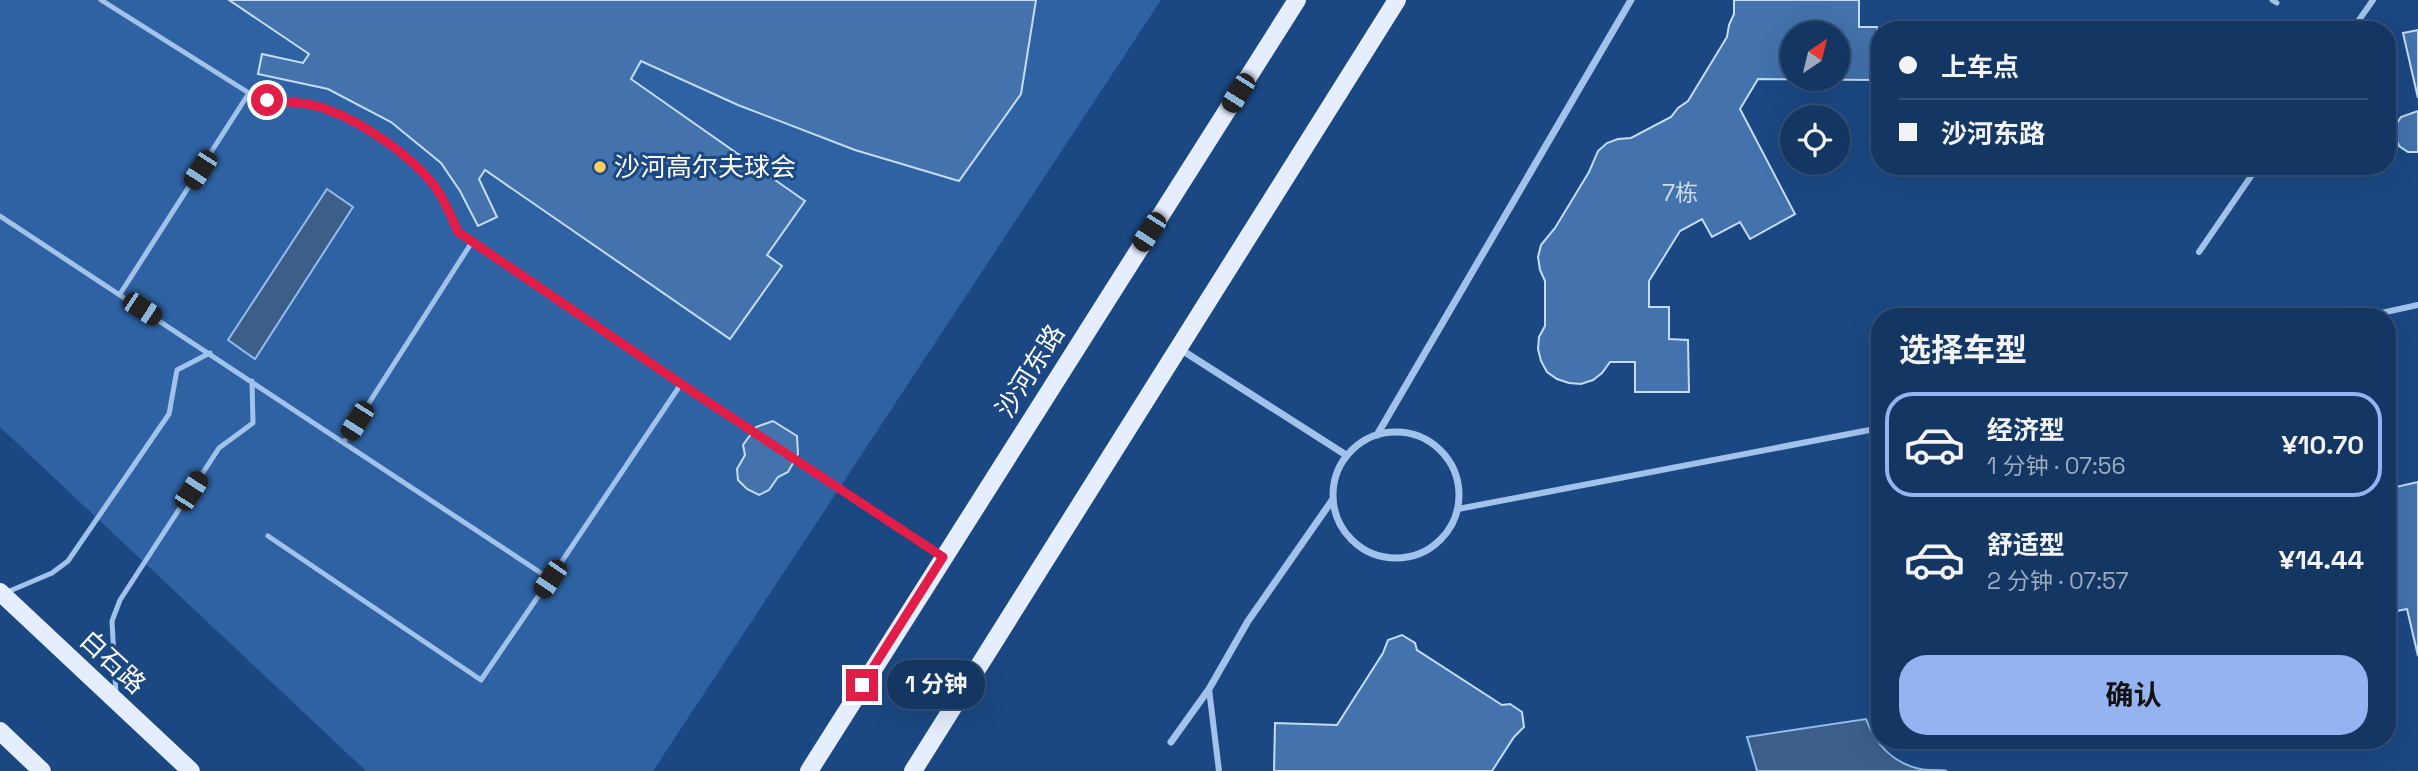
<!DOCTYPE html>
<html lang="zh">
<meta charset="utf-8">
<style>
:root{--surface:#143662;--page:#1d3e68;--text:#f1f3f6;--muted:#9dabbe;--line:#335077;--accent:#95b2f1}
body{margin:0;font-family:"Space Grotesk","Noto Sans SC",sans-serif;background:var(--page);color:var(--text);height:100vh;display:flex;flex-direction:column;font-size:26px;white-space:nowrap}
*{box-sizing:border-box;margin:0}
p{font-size:23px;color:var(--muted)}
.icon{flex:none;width:38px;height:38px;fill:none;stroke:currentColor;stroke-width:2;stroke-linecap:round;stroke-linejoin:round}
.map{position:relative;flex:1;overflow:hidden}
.side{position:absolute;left:1871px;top:308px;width:525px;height:441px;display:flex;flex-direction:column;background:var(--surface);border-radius:28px;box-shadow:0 7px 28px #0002,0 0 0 2px var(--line)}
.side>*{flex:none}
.top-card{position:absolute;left:1871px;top:21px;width:525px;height:154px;border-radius:28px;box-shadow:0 7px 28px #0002,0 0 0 2px var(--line);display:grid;align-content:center;height:154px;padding:0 28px;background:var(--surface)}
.needle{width:46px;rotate:35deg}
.fabs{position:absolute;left:1780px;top:21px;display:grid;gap:14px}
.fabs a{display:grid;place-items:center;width:70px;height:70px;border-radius:50%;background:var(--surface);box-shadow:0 7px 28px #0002,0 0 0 2px var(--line);font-size:35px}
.end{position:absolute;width:32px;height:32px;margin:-16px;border:9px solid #e11d48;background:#fff;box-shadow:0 0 0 4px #fff}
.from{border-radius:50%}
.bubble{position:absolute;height:49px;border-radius:24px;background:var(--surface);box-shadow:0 7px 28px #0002,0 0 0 2px var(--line);font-size:23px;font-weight:700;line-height:49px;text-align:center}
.car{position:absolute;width:21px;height:42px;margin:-21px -10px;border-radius:9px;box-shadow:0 0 5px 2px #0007;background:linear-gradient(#222 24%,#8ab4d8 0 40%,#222 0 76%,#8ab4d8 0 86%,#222 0)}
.top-card b{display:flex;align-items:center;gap:24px;height:66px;font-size:26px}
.top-card b+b{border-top:2px solid var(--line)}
.top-card i{width:18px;height:18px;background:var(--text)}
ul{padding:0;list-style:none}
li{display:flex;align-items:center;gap:21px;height:105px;margin:0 14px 10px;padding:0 14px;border:4px solid transparent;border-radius:28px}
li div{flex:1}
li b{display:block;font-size:26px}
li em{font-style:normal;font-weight:700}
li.selected{border-color:var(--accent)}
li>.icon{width:63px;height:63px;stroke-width:1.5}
h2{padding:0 28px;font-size:32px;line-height:84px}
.primary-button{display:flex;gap:14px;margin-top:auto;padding:14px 28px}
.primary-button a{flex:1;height:80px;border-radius:28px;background:var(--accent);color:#111;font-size:28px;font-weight:700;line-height:80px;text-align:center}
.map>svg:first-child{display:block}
.green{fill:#2e62a2}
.water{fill:#3c5f8a;stroke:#92bded;stroke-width:2}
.building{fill:#4372ac;stroke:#c4dcf8;stroke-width:2;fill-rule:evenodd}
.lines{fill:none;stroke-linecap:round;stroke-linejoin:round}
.service{stroke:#a0c2eb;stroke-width:5}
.pedestrian{stroke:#a0c2eb;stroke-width:6}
.minor{stroke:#a0c2eb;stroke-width:7}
.primary{stroke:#e4eeff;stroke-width:18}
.route{stroke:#e11d48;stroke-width:9}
.poi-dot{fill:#fdce5c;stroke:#1b4883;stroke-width:2.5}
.labels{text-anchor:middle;stroke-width:6;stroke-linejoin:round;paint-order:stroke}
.number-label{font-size:23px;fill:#d0dcea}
.poi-label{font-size:26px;fill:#fff;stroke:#1b4883;text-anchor:start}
.street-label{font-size:26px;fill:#fff;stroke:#1b4883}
</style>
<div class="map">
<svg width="2418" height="771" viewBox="0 0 2418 771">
<rect width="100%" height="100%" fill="#1b4883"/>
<path class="green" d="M0 0H1161L653 771H366L0 427Z"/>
<path class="water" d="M327 189 353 207 255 359 228 340Z
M1866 719C1875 744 1893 763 1920 769 1929 771 1940 769 1947 771H1757L1756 767 1747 737Z"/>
<path class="building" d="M229 0H1036L1021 94 959 181 855 150 738 105 641 61 631 79 805 201 767 255 782 266 730 339 485 170 479 179 497 217 478 226 460 191 441 163 391 122 328 89 258 74 262 54 303 63 309 54Z
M1734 0H1859V27H1877L1878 80 1758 79 1740 109 1795 214 1750 239 1740 222 1712 237 1702 219 1680 231 1649 281V307H1669V339L1688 340 1689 392H1635V362H1610L1602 373 1593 380 1581 384 1569 383 1557 379 1547 372 1541 361 1538 349 1539 337 1545 326V281L1540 270 1538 257 1541 245 1555 228 1589 172 1598 151 1607 143 1618 139 1631 138 1671 117 1678 108 1688 101 1727 37 1729 25 1734 14ZM1792 33H1838V79H1792Z
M2418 30V98L2403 33Z
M2418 111V152H2408L2399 146 2395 137V126L2401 117Z
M773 421 797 436 798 454 788 472 778 477 769 490 759 495 747 489 738 480 737 469 745 455 743 445 756 427Z
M2418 482V656L2407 609 2387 613V489Z
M1402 635 1415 643 1417 650 1502 705 1510 704 1522 712 1524 727 1514 737 1492 771H1274L1275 723 1337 725 1383 653 1388 640Z"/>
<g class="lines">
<path class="service" d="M101 0 249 93C273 103 298 100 323 107 354 116 413 158 433 184 444 198 451 216 458 232L711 404 942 556
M2272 0 2277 3
M0 216 550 579 681 384
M120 294 249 93
M344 442 472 242
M268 536 481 680 550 579
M5 593 52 573 68 561 169 414 177 370 210 353
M116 695 112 621 120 600 219 448 253 423 252 381"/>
<path class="pedestrian" d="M2352 30 2373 0
M2199 252 2258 166
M2363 317 2418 305
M1458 509 1880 428
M1209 689 1219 771"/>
<path class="minor" d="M1180 349 1346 455
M1333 495a63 63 0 1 1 126 0a63 63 0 1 1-126 0Z
M1377 435 1631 0
M1171 742 1209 689 1248 621 1333 499"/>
<path class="primary" d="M0 592 191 771
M0 731 42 771
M809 771 1297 0
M913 771 1397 0"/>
</g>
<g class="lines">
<path class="route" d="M267 100C286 102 308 102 326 109 362 122 409 154 433 184 444 198 451 216 458 232L696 394 943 557 862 685"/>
</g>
<circle class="poi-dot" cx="600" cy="167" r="7"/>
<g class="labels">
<g class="number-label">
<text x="1680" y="201">7栋</text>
</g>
<g class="poi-label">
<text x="614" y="176">沙河高尔夫球会</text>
</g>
<g class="street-label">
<text transform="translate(1030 371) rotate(-58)" y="9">沙河东路</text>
<text transform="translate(113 662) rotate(43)" y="9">白石路</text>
</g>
</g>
</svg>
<div class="fabs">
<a><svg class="needle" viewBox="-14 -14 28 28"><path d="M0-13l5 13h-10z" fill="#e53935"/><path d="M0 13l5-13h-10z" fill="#9dabbe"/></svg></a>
<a><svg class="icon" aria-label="locate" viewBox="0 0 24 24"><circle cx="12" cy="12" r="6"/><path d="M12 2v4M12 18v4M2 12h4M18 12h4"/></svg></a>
</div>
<i class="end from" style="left:267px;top:100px"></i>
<i class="end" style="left:862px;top:685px"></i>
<div class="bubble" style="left:887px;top:660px;width:98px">1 分钟</div>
<i class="car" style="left:1238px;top:93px;rotate:212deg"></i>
<i class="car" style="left:200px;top:170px;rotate:213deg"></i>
<i class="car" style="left:1149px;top:232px;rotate:213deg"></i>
<i class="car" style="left:142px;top:309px;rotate:123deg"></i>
<i class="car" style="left:357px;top:421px;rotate:212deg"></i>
<i class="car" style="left:191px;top:491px;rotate:33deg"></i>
<i class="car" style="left:550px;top:579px;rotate:214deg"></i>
<div class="top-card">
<b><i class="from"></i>上车点</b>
<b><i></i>沙河东路</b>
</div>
<section class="side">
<h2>选择车型</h2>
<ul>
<li class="selected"><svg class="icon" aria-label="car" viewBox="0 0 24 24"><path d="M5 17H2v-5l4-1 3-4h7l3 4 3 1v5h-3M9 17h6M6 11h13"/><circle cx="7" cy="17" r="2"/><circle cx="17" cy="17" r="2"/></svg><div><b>经济型</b><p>1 分钟 · 07:56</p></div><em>¥10.70</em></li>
<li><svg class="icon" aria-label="car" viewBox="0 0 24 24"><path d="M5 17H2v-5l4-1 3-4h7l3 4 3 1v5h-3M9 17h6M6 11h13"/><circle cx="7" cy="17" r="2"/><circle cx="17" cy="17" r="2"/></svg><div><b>舒适型</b><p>2 分钟 · 07:57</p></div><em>¥14.44</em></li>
</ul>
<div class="primary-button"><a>确认</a></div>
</section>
</div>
